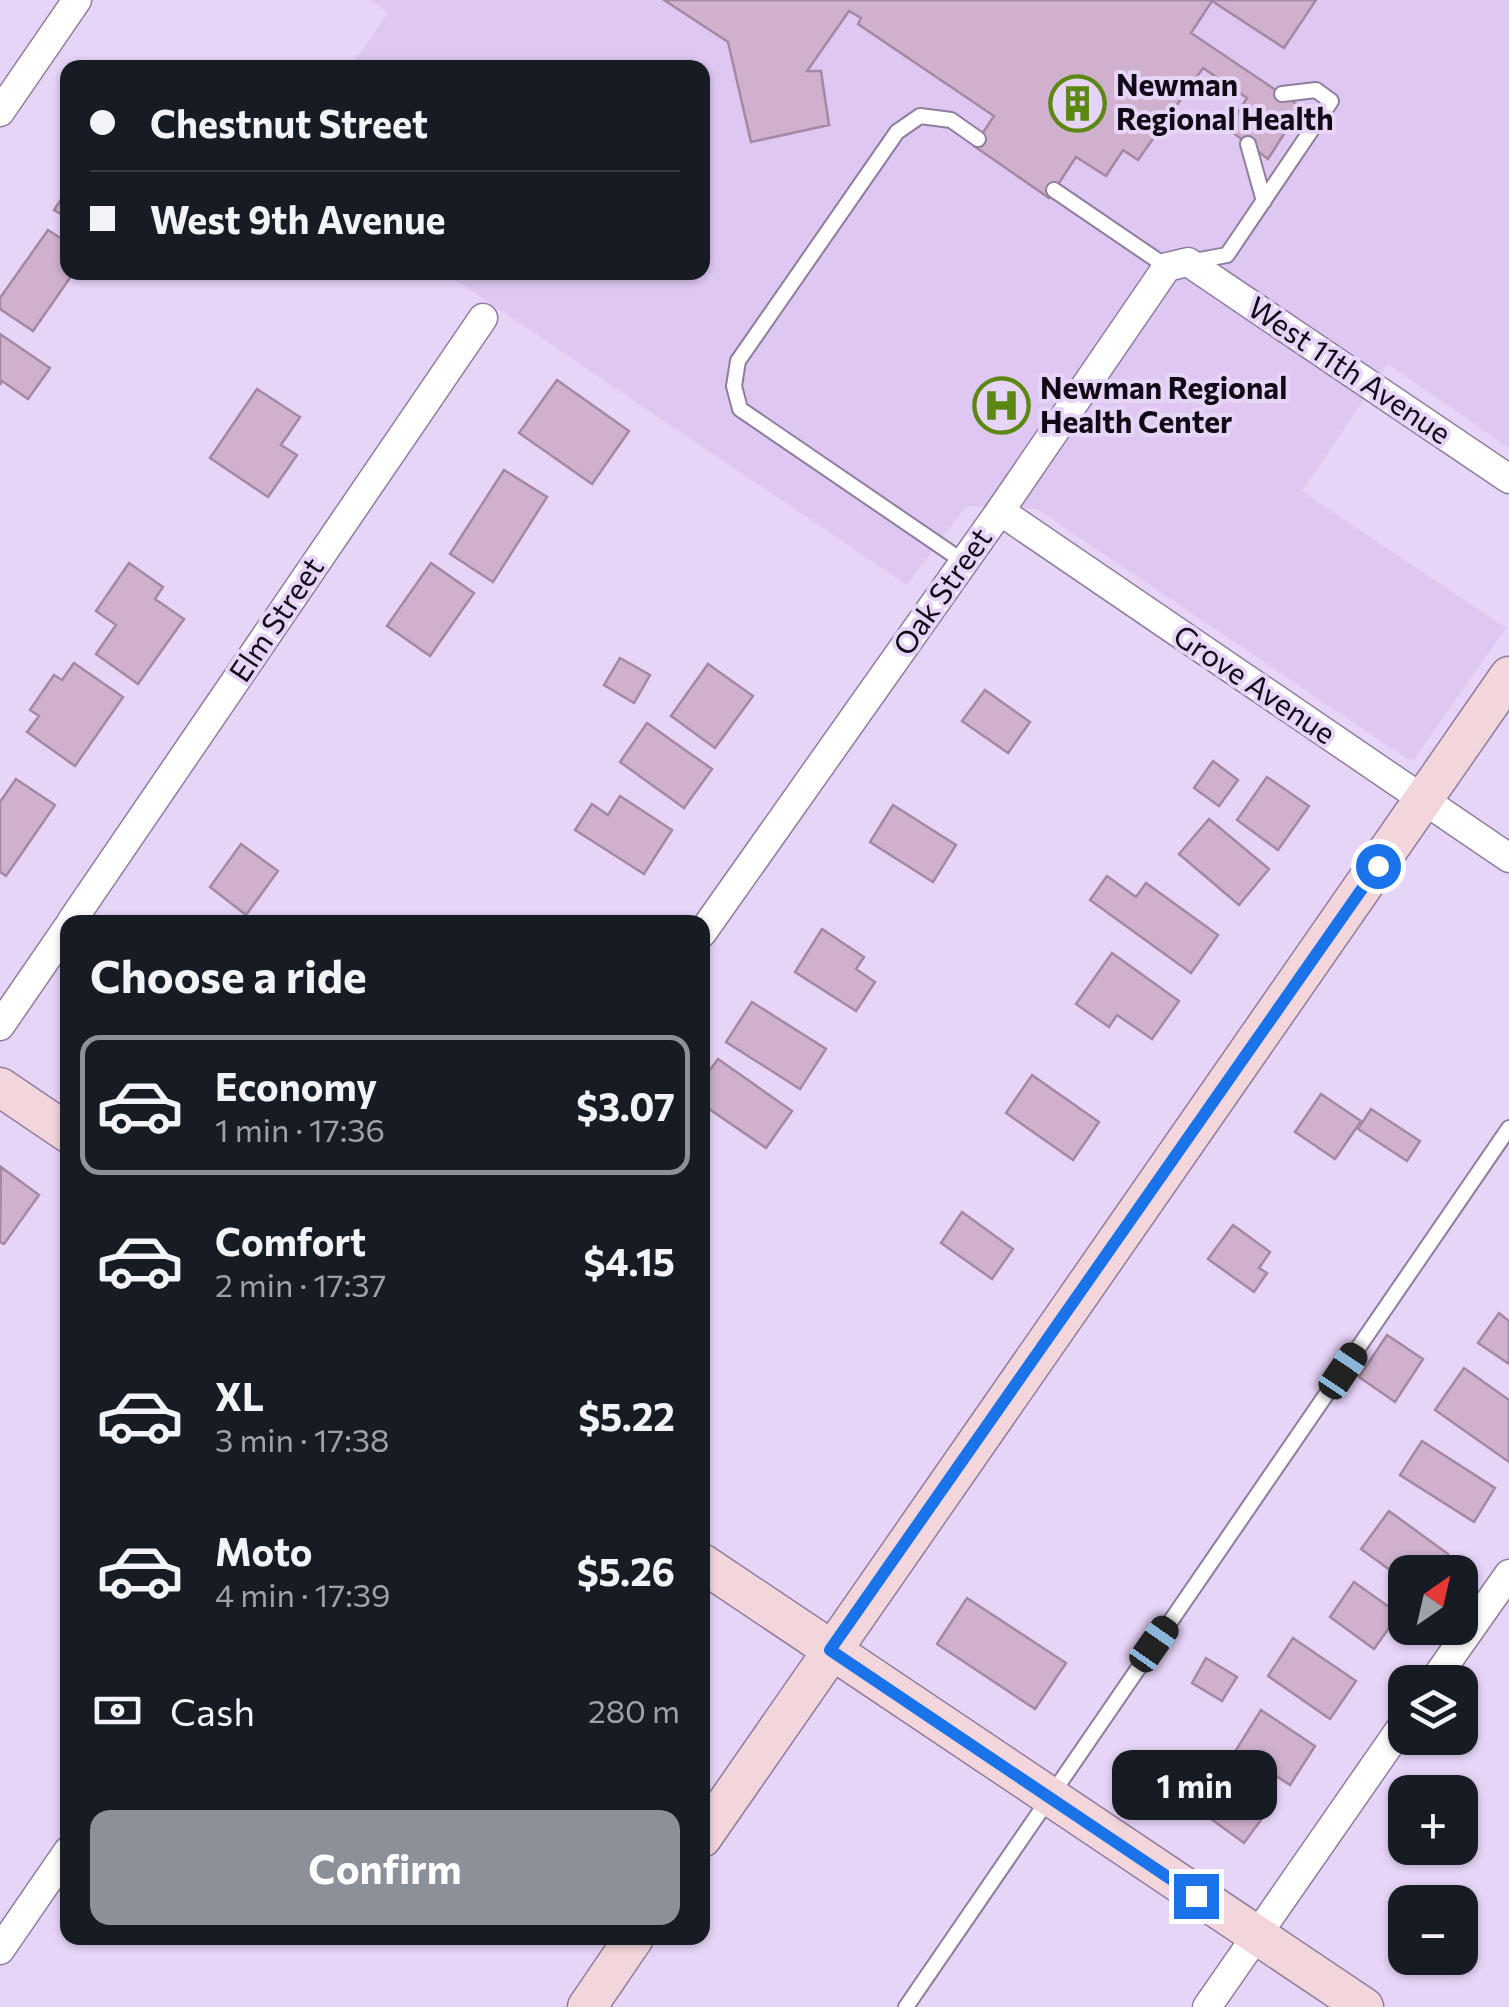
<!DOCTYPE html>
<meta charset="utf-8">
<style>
:root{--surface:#171b24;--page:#20242c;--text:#f1f3f6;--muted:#9ea1a6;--line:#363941;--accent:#8c9099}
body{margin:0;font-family:Commissioner,sans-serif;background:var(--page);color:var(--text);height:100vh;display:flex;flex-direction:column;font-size:38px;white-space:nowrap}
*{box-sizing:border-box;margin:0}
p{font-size:32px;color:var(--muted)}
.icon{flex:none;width:55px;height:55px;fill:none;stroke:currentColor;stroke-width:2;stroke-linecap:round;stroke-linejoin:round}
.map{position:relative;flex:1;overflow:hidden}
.details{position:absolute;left:60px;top:915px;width:650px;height:1030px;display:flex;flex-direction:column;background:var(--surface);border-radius:20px;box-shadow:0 2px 8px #0004}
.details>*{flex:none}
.top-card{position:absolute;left:60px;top:60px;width:650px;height:220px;border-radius:20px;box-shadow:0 2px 8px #0004;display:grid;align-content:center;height:220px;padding:0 30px;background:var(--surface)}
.needle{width:65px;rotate:34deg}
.controls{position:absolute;left:1388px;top:1555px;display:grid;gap:20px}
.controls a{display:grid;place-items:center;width:90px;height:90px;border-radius:20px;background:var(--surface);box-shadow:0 2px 8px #0004;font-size:50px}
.end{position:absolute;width:45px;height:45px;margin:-22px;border:12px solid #1a73e8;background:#fff;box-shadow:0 0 0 5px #fff}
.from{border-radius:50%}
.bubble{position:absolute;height:70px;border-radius:20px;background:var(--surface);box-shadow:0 2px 8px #0004;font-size:32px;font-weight:700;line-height:70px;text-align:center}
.car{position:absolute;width:30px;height:60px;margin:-30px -15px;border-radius:12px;box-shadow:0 0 8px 2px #0007;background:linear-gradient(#222 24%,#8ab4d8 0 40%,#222 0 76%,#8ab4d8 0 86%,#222 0)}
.top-card b{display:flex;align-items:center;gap:35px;height:95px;font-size:38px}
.top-card b+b{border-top:2px solid var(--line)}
.top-card i{width:25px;height:25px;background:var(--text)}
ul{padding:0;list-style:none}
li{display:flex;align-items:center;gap:30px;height:140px;margin:0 20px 15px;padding:0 10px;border:5px solid transparent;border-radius:20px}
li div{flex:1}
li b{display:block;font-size:38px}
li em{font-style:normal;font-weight:700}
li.active{border-color:var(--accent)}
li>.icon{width:90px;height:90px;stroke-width:1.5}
h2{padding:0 30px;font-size:45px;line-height:120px}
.pay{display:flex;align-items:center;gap:25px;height:110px;padding:0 30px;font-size:38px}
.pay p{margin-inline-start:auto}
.cta{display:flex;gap:20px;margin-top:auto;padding:20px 30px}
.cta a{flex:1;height:115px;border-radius:20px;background:var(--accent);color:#fff;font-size:40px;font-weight:700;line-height:115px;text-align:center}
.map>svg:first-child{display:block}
.built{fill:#dec8f2}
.building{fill:#cfb1cd;stroke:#a588a3;stroke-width:2.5}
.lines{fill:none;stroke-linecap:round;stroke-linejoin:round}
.lane-casing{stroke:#8e7d9d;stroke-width:18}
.street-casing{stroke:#8e7d9d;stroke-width:31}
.secondary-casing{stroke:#8e7d9d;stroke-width:41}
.lane{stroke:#fff;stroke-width:14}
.street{stroke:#fff;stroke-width:28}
.secondary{stroke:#f3d6dc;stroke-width:38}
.route{stroke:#1a73e8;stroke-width:12}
.labels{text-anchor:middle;stroke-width:8;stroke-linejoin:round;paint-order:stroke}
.poi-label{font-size:30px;font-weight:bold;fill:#110a16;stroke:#e7d5f8;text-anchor:start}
.street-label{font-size:30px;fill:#110a16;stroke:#e7d5f8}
</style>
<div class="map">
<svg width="1509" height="2007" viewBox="0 0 1509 2007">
<rect width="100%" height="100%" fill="#e7d5f8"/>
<path class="built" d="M371 0H1509V448L1388 364 1302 491 1506 628 1412 762 1037 509 966 506 907 585 445 273 702 272V68H350L388 13Z"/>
<path class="building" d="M664 0H1316L1284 48 1212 1 1191 33 1301 107 1268 159 1228 129 1247 98 1203 68 1138 160 1123 150 1106 176 1076 157 1049 198 974 146 994 116 858 24 861 18 849 11 807 71H821L829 125 751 142 728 42Z
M68 189V219L54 210Z
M48 230 68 243V272H74L33 331 0 309V298Z
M0 334 50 368 28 399 2 381 0 385Z
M557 380 629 431 592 484 519 433Z
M257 389 300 417 281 445 297 455 268 497 210 458Z
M504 470 547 497 493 582 450 554Z
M129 563 163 587 155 599 184 619 138 684 96 654 116 625 96 611Z
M431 563 474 593 430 656 387 626Z
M620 658 650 675 634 703 604 685Z
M74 663 123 697 75 766 27 732 39 716 30 710 54 675 62 680Z
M708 664 753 696 715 748 671 716Z
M985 690 1030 722 1008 753 962 721Z
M647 723 712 769 684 808 620 762Z
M1213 761 1238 780 1219 806 1194 788Z
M1267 777 1309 806 1278 850 1237 820Z
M16 779 55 805 6 876 0 872V802Z
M620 796 672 830 644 874 575 830 592 804 608 815Z
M893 805 956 845 933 882 870 842Z
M1209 819 1269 869 1239 905 1179 854Z
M241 844 278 871 246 915 210 887Z
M1107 876 1136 897 1146 883 1218 935 1191 973 1090 900Z
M822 929 864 957 856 969 875 982 856 1011 795 972Z
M1112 953 1179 1001 1152 1039 1117 1015 1109 1027 1076 1004Z
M752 1002 826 1049 800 1089 726 1042Z
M718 1059 792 1111 766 1148 702 1104V1081Z
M1032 1075 1099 1122 1073 1160 1006 1113Z
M1321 1094 1361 1121 1335 1159 1295 1132Z
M1371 1109 1420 1141 1407 1161 1358 1129Z
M1 1167 39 1195 4 1244 0 1242Z
M962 1212 1013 1249 992 1279 941 1243Z
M1233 1225 1270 1252 1259 1268 1267 1273 1254 1292 1208 1259Z
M1499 1313 1509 1321V1364L1478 1343Z
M1387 1335 1423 1359 1395 1402 1359 1377Z
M1464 1368 1509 1400V1462L1435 1410Z
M1422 1441 1495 1488 1474 1522 1400 1475Z
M1389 1511 1448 1554 1434 1572H1405V1581L1361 1549Z
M1354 1582 1399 1614 1374 1649 1330 1617Z
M967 1598 1066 1663 1035 1709 937 1644Z
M1293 1638 1356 1681 1330 1719 1268 1676Z
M1206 1658 1237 1677 1222 1701 1192 1683Z
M1261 1710 1315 1746 1290 1785 1236 1750Z
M1220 1767 1272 1805 1244 1843 1192 1805Z"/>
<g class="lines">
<defs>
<path id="lane" d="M1248 144 1264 201
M1054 190 1167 267
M1189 262 1227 255 1331 101 1316 90 1282 94
M964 562 740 409 734 386 738 361 897 132 920 116 951 120 978 139
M906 2007 1509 1128"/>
<path id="street" d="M0 112 77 0
M1000 511 1509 858
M71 922 483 318
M702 933 1000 511 1167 267 1188 262 1509 479
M0 1026 68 927
M1433 1682 1509 1574
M0 1950 68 1851
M1207 2007 1405 1722"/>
<path id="secondary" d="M0 1087 68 1133
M702 1563 1364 2007
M702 1838 1509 676
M587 2007 634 1938"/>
</defs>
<use href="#lane" class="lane-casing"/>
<use href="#street" class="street-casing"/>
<use href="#secondary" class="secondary-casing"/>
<use href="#lane" class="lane"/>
<use href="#street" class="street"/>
<use href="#secondary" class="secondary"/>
</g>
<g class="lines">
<path class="route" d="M1196 1896 830 1650 1378 866"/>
</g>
<defs>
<symbol id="building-ring" viewBox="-11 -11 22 22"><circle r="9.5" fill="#e7d5f8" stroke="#5d8713" stroke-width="1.5"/><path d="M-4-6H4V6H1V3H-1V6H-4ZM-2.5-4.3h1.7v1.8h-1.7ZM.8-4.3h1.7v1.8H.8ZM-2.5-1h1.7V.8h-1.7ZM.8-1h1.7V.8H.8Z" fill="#5d8713"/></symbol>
<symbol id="hospital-ring" viewBox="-11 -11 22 22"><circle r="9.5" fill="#e7d5f8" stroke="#5d8713" stroke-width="1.5"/><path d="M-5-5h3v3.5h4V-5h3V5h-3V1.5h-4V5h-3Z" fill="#5d8713"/></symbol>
</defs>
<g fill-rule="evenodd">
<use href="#building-ring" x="1046" y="72" width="63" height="63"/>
<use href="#hospital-ring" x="970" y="374" width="63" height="63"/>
</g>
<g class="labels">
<g class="poi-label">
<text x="1116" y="96">Newman<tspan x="1116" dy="34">Regional Health</tspan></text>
<text x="1040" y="399">Newman Regional<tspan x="1040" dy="34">Health Center</tspan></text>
</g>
<g class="street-label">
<text transform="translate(1349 371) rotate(34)" y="10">West 11th Avenue</text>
<text transform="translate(943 592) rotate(-55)" y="10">Oak Street</text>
<text transform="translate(277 620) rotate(-56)" y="10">Elm Street</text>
<text transform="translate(1254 685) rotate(34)" y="10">Grove Avenue</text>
</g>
</g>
</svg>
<div class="controls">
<a><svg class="needle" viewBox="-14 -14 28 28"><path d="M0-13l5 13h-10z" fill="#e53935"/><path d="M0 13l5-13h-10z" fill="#9ea1a6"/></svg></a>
<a><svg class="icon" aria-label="layers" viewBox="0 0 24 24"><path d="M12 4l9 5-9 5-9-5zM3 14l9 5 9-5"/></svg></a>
<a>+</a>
<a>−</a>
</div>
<i class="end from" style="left:1378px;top:866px"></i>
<i class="end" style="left:1196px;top:1896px"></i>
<div class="bubble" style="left:1112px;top:1750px;width:165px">1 min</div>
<i class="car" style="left:1343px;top:1371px;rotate:34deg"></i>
<i class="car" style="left:1154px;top:1644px;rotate:35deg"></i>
<div class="top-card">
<b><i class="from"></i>Chestnut Street</b>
<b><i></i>West 9th Avenue</b>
</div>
<section class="details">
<h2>Choose a ride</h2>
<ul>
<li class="active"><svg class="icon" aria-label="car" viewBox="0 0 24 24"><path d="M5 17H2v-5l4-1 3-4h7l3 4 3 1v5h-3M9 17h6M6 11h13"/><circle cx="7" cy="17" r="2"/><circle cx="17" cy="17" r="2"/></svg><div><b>Economy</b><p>1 min · 17:36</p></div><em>$3.07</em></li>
<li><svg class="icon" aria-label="car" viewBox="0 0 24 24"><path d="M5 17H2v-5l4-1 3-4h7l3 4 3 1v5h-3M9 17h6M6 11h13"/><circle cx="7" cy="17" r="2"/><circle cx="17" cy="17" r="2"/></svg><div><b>Comfort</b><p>2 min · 17:37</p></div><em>$4.15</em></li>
<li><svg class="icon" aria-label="car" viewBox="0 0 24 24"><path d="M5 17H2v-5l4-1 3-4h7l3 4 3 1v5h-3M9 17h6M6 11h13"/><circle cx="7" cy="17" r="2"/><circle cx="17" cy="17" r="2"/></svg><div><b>XL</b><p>3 min · 17:38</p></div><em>$5.22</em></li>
<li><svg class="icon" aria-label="car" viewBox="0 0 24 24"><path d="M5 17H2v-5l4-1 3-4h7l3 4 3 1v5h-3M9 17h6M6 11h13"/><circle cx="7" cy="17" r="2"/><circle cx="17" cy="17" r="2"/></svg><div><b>Moto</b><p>4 min · 17:39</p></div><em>$5.26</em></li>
</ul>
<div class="pay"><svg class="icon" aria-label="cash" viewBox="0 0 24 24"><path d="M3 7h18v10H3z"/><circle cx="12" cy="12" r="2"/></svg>Cash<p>280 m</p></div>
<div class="cta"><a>Confirm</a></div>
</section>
</div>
